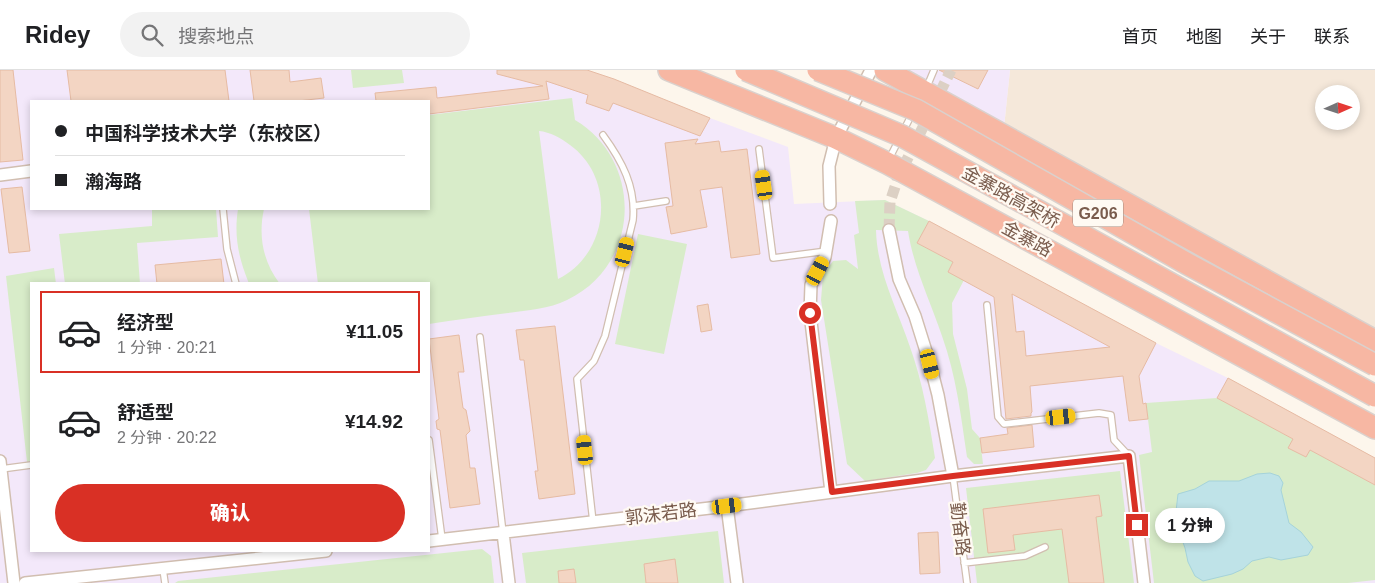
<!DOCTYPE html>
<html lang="zh">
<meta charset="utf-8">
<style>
:root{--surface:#fff;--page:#f2f2f2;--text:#202124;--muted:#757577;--line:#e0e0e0;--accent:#d93025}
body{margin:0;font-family:Helvetica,"Noto Sans SC",sans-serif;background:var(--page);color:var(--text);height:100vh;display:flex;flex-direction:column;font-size:19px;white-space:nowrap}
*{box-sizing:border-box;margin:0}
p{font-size:16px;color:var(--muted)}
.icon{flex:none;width:28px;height:28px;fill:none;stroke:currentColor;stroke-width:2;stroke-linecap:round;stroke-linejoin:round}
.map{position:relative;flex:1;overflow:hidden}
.side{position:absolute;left:30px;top:212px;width:400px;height:270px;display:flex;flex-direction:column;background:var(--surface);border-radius:0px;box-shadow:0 2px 8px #0003}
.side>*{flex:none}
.top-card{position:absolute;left:30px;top:30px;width:400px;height:110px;border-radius:0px;box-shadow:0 2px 8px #0003;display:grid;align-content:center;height:110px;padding:0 25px;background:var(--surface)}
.needle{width:32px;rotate:87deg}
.controls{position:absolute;left:1315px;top:15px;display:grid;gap:10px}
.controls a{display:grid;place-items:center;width:45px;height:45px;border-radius:50%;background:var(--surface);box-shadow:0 2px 8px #0003;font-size:25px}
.end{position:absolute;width:22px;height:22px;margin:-11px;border:6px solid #d93025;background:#fff;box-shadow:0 0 0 2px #fff}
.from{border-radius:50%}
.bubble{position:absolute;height:35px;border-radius:18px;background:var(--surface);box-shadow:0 2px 8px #0003;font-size:16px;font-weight:800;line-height:35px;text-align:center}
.car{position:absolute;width:15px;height:30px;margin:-15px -8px;border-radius:6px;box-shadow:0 0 4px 1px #0007;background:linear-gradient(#f5c518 24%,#345 0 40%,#f5c518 0 76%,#345 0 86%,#f5c518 0)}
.top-card b{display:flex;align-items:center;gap:18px;height:48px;font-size:19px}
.top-card b+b{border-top:1px solid var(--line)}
.top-card i{width:12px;height:12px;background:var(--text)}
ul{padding:9px 0 0;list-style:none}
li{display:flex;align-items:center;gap:15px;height:82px;margin:0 10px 8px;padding:0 15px;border:2px solid transparent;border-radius:0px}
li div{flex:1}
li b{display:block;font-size:19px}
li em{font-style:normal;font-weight:800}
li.active{border-color:var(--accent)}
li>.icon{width:45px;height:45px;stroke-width:1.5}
.cta{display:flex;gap:10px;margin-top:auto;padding:10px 25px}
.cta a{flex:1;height:58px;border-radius:30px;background:var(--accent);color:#fff;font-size:20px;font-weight:800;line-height:58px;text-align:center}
header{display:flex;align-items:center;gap:30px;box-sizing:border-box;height:70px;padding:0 25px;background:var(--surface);border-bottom:1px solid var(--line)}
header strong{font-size:24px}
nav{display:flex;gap:28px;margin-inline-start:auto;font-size:18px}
.search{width:350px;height:45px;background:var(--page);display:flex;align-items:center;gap:12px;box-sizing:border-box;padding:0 18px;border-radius:28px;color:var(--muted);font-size:19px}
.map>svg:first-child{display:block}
.residential{fill:#f5e8da;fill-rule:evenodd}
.education{fill:#f3e8fa;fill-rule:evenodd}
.green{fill:#d8ecc9;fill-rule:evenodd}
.water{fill:#bfe3e8;stroke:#a5d3da}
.building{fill:#f3d5c3;stroke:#e6bba3;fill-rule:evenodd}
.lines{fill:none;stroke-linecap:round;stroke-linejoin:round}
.street-tunnel{stroke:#dcd0c4;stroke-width:11;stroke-dasharray:11 5.5;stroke-linecap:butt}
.lane-casing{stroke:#d1beb0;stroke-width:8}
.street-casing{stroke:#d1beb0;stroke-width:14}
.highway-casing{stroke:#dad1cd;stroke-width:24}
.lane{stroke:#fff;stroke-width:5.5}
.street{stroke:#fff;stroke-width:11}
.highway{stroke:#f7b7a3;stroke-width:21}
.highway-bridge-casing{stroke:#dad1cd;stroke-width:24;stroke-linecap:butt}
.highway-bridge{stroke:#f7b7a3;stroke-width:21}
.route{stroke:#d93025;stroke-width:6}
.labels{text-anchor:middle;stroke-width:4.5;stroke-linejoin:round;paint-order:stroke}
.shield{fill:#fffaf3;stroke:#a28b7f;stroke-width:1}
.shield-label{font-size:16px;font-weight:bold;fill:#7a5c4d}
.street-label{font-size:18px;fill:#7a5c4d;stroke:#fffaf3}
</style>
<header>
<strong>Ridey</strong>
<div class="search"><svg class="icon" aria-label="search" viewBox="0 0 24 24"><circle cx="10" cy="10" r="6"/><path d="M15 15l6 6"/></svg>搜索地点</div>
<nav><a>首页</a><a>地图</a><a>关于</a><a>联系</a></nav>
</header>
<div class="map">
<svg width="1375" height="513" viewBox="0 0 1375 513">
<rect width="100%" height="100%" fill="#fdf6ec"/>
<path class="residential" d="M1010 0H1375V271L1003 67ZM1324 24H1351V51H1324Z"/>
<path class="education" d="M0 0H587L614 9 710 48 788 77 794 134 885 130 929 151 1156 273 1228 308 1375 388V513H0ZM31 31H429V139H31ZM31 214H429V481H31Z
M891 0H1010L1003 67Z"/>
<path class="green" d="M351 0H402L404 13 353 18Z
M572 28 575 50C644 91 641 195 567 230 549 239 528 240 508 243 482 246 455 250 429 254V214H318L309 139H429V45ZM539 61C550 62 561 68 570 75 617 109 609 184 558 209Z
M885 130 929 151 917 173 953 192 948 202 964 210 952 233 953 264 967 319 972 359 980 368 983 394H974L967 387C961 346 956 305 942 266 930 230 914 199 908 161L876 160C877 202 897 238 910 277 923 313 929 350 935 388L926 400 917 403 865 411 847 394 821 230 823 205 833 191 846 190 858 199 854 165 859 163 855 131Z
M152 139H216L218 167 137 173 140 214H65L59 164 152 156Z
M238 139H264C258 166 263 192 280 214H249L248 211C238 186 234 165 238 139Z
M638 164 687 174 664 284 615 274Z
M54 198 56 214H31V391L27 392 6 206Z
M1217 328 1293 369 1289 378 1306 387 1310 380 1375 415V510L1348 513H1154L1139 385 1152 382 1146 333Z
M1120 401 1134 513H977L966 418Z
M718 461 724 513H526L522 483Z
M482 479 491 486 494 513H175L178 511Z"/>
<path class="water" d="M1270 403 1279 406 1283 413 1281 420 1289 453 1301 462 1313 477 1308 485 1281 490 1269 487 1252 491 1243 499 1232 504 1203 511 1195 506 1188 492 1185 478 1175 450 1178 424 1195 419 1209 411H1239L1257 404Z"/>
<path class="building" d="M0 0H13L23 90 0 92Z
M67 0H225L229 31H71Z
M250 0H289L290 12 321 8 324 28 298 31H254Z
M497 0H587L614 9 710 48 700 66 613 33 609 41 586 33 588 25 546 11 549 29 429 44V31H376L375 23 436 17 437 28 543 16 497 4Z
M939 0H988L978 19Z
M698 69 695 74 719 71 721 82 747 79 760 184 731 188 722 117 700 120 707 157 671 164 666 137 673 136 665 73Z
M22 117 30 181 9 183 1 119Z
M929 151 1156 273 1139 306 1143 334 1146 333 1148 349 1129 351 1123 306 1030 316 1032 342 1031 343V346L1006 349 994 227 948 202 953 192 917 173ZM1012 224 1110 277 1026 286 1024 261 1016 262Z
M221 189 224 214H157L155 195Z
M708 234 712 260 701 262 697 236Z
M555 256 575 424 539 429 535 401H538L524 290H520L516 260Z
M459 265 464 302H458L463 338 466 340 470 361 466 365 470 398H475L480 434 450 438 440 360 437 359 436 351 439 349 429 269Z
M1228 308 1375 388V415L1310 380 1306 387 1288 378 1293 369 1217 328Z
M1032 355 1034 377 982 383 980 368 1008 364 1007 358Z
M1099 425 1102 446 1096 447 1104 513H1069L1062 459 1013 465 1015 480 988 483 983 439Z
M938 462 940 503 920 504 918 463Z
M675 489 678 513H646L644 494Z
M574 499 576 513H559L558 501Z"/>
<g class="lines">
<path class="street-tunnel" d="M889 160 890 132 898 108 951 0"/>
<defs>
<path id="lane" d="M926 19 934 0
M759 79 773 188 827 181
M889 89 913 42
M634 136 666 131
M223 139 227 179 236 214
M987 235 998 347 1004 354 1099 343 1111 345 1114 370 1129 386
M480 267 503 463
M429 370 442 469
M1 399 31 395
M953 406 967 513
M593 452 577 309 594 291 605 266 633 150C636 117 622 91 603 65
M964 493 1025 486 1045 477
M163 499 165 513"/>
<path id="street" d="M0 105 31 101
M830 134 829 96 836 68 871 0
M831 151 825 187 811 215 810 243 831 422
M889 160 899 209 915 246 930 294 938 325 953 406
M0 391 14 513
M727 436 737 513
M503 463 509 513
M429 471 727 436 953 406 1129 386 1144 513
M25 513 326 481"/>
<path id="highway" d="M669 0 836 68 887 93 1375 358
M885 0 1375 271"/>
</defs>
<use href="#lane" class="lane-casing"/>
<use href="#street" class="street-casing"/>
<use href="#highway" class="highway-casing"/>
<use href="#lane" class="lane"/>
<use href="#street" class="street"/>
<use href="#highway" class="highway"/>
<defs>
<path id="highway-bridge" d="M746 0 902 66 1375 326
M818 0 916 40 1184 192 1375 295"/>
</defs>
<use href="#highway-bridge" class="highway-bridge-casing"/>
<use href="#highway-bridge" class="highway-bridge"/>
</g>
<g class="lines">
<path class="route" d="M810 243 832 422 953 406 1129 386 1137 455"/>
</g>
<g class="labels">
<rect class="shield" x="1073" y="129.5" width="50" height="27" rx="4"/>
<g class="shield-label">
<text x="1098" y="149">G206</text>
</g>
<g class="street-label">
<text transform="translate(1011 127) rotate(29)" y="6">金寨路高架桥</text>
<text transform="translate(1027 169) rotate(29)" y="6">金寨路</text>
<text transform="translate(661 444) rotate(-7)" y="6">郭沫若路</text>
<text transform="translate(960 459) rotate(83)" y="6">勤奋路</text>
</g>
</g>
</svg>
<div class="controls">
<a><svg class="needle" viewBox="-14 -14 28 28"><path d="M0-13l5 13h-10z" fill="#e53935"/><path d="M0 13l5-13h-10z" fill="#757577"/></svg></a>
</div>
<i class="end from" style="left:810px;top:243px"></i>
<i class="end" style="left:1137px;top:455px"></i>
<div class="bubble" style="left:1155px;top:438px;width:70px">1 分钟</div>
<i class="car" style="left:764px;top:115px;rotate:352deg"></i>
<i class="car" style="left:625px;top:182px;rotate:14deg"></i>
<i class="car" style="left:818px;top:201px;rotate:28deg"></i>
<i class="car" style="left:930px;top:294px;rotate:166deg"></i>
<i class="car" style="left:1061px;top:347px;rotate:84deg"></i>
<i class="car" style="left:585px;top:380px;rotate:354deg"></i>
<i class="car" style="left:727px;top:436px;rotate:83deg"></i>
<div class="top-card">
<b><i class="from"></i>中国科学技术大学（东校区）</b>
<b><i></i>瀚海路</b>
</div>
<section class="side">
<ul>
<li class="active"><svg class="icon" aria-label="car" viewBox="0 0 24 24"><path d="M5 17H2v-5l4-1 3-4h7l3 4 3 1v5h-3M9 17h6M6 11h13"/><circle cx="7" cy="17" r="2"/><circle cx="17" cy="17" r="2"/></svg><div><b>经济型</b><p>1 分钟 · 20:21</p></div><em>¥11.05</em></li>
<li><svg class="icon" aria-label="car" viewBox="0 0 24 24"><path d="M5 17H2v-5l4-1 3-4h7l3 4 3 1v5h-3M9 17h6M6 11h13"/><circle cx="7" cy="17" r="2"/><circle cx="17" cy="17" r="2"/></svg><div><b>舒适型</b><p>2 分钟 · 20:22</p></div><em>¥14.92</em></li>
</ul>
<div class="cta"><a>确认</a></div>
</section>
</div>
